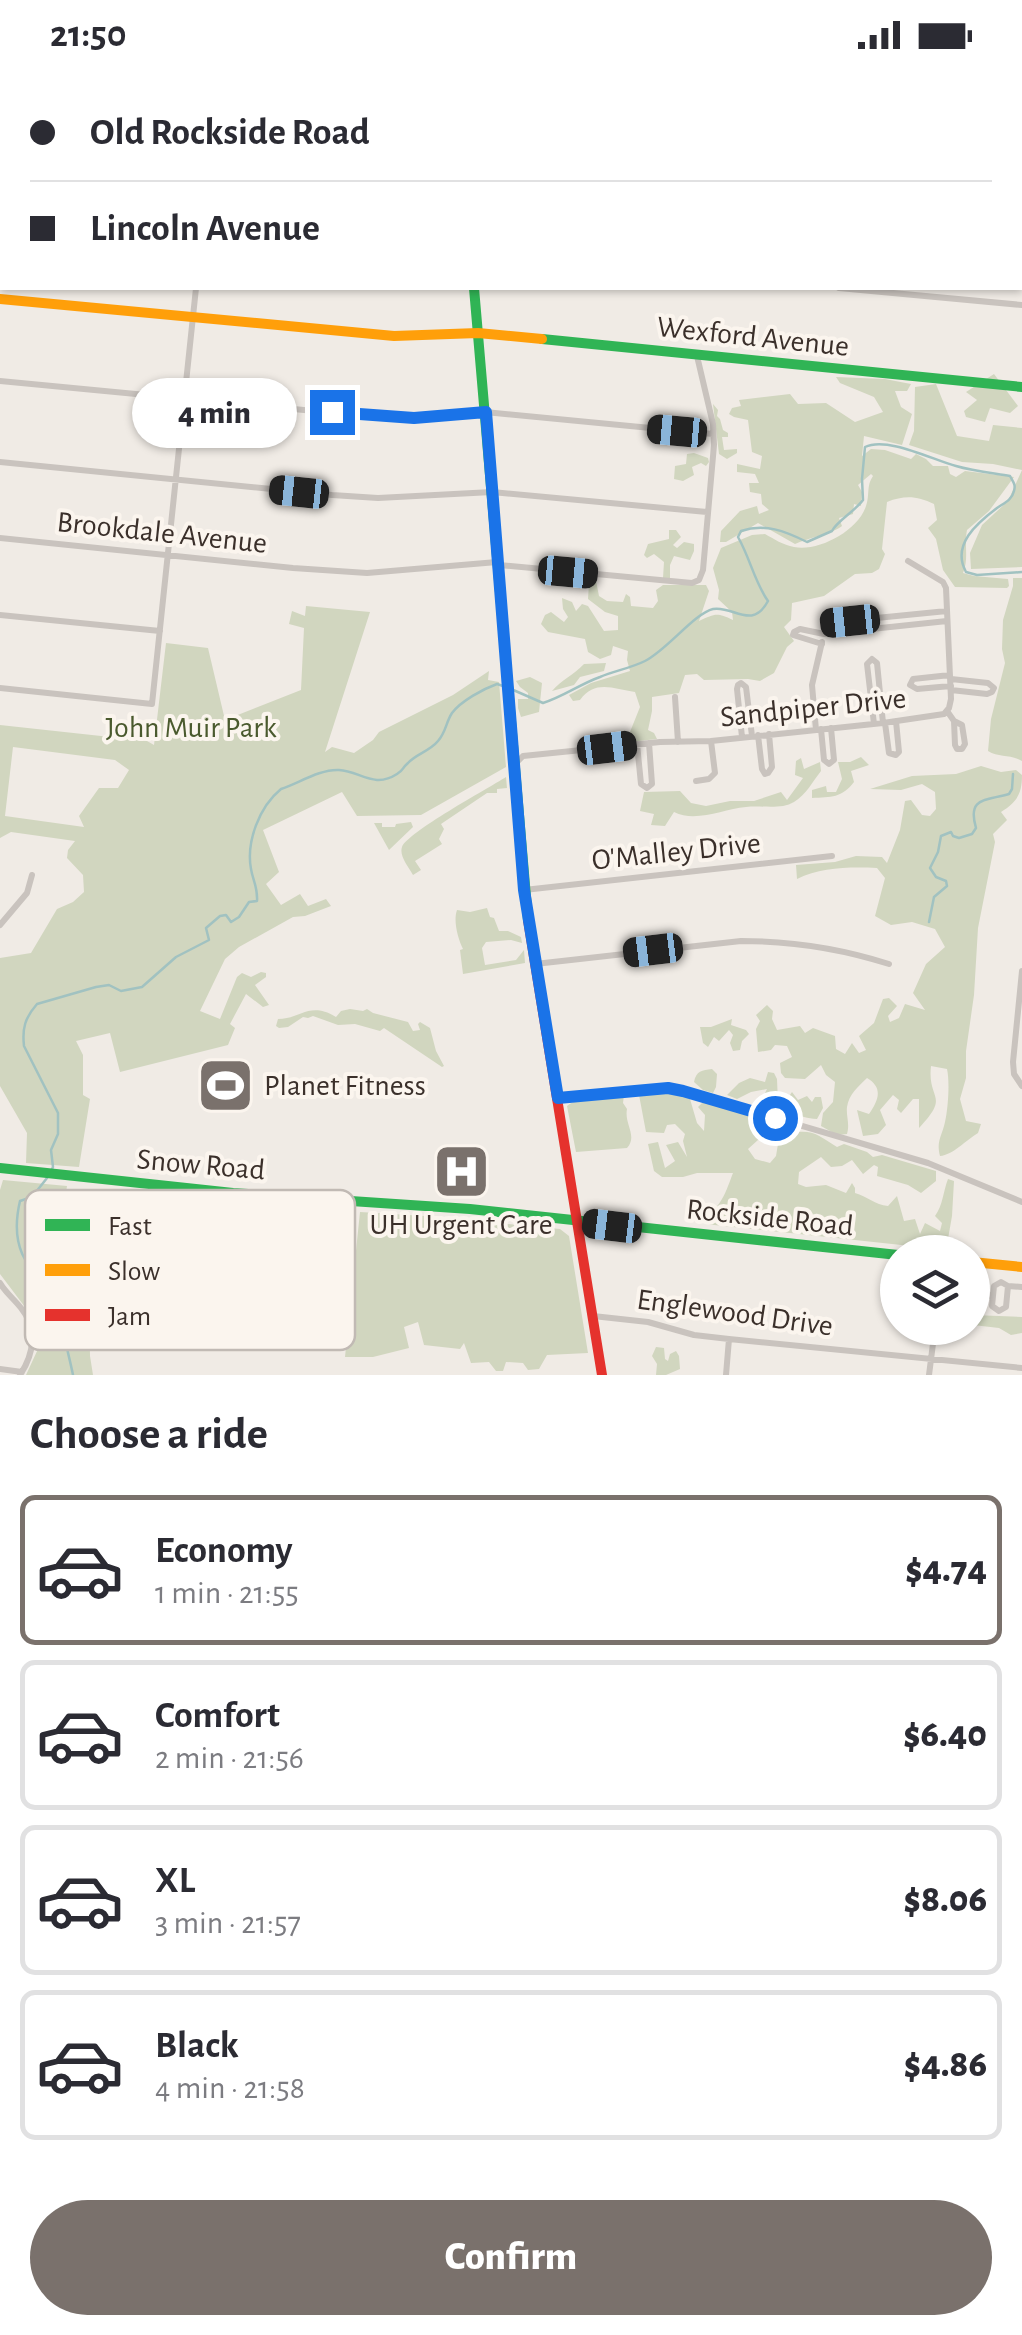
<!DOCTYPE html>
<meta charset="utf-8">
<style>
:root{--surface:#fff;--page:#f7f7f7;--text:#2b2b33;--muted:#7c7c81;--line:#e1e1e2;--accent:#7a716c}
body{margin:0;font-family:"Alegreya Sans",sans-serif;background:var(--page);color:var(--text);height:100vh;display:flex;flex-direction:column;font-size:38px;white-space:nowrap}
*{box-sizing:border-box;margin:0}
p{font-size:32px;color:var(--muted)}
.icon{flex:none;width:55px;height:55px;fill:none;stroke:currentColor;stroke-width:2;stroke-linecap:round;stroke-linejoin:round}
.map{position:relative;height:1305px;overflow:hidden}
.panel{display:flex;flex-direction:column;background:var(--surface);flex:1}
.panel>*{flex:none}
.banner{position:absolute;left:0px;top:0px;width:1022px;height:220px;box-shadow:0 2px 8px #0004;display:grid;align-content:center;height:220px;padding:0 30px;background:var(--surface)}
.fabs{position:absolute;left:880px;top:1165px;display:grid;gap:20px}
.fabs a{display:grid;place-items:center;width:110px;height:110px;border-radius:50%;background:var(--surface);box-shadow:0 2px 8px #0004;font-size:50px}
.end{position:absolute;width:45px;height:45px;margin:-22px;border:12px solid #1a73e8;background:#fff;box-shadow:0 0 0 5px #fff}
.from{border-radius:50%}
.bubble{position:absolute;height:70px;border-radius:35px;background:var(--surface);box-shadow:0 2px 8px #0004;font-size:32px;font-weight:800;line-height:70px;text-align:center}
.car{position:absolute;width:30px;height:60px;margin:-30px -15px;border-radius:12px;box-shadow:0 0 8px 2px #0007;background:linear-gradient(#222 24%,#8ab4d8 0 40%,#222 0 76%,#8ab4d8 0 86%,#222 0)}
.banner b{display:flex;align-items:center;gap:35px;height:95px;font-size:38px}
.banner b+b{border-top:2px solid var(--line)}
.banner i{width:25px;height:25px;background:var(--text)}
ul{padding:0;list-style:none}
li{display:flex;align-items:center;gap:30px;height:150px;margin:0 20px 15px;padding:0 10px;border:5px solid var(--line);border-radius:15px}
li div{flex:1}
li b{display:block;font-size:38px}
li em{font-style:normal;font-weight:800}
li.selected{border-color:var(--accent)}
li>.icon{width:90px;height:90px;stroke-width:1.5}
h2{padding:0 30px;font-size:45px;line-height:120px}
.action{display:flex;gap:20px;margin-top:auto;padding:20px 30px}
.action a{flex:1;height:115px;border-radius:60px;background:var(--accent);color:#fff;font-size:40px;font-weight:800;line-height:115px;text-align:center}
.status{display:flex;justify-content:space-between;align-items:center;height:70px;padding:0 50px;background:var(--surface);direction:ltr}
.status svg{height:28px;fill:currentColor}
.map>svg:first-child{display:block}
.green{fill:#d1d6bf;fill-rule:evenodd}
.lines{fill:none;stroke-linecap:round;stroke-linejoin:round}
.stream{stroke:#a1c2c1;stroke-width:2.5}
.street{stroke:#c9c3be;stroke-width:6}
.fast{stroke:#30b455;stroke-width:10}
.slow{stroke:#ff9f0a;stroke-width:10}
.jam{stroke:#e5322d;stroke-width:10}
.route{stroke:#1a73e8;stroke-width:12}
.labels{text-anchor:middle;stroke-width:8;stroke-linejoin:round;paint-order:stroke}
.street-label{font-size:30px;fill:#3b302b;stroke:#fbf5ee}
.park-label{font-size:30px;fill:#4a5a2e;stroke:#fbf5ee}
.poi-label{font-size:30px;fill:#3b302b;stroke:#fbf5ee;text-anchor:start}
.key{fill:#fbf5ee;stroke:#c1bab4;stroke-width:2.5}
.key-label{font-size:28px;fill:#3b302b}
</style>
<div class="status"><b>21:50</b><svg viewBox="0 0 49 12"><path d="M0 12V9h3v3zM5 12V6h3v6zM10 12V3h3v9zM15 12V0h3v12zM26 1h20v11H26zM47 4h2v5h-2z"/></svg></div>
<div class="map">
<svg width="1022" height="1305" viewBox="0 0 1022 1305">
<rect width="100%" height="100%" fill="#f0ebe5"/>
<path class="green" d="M994 304 1018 336 1010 343 990 338 985 352 966 347 964 341 977 330 966 322Z
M836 307 885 309 911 314 907 321H895L901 337 912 344 902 375 864 366 862 386 871 379 885 380 911 389 916 384 926 389 933 396H948L950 404 956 407 965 401 1014 407 989 441 967 460C964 475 969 489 963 503L974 506 1008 509 1009 516 1007 518 955 517 943 500 936 469 928 458 937 450 934 434C917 426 905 425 887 432L882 479 885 484 879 499 872 503 855 504 824 526 792 533 791 550 784 557 794 571 787 577 774 603 760 611 748 609 704 610 697 604 685 605 679 623 652 627V641L648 660 654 663 657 669 621 673 618 670 630 662 640 637 635 622C614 619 595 609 580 630L573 631 569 625 591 613 630 601 627 590 628 581 613 576 611 585 600 589 588 582 585 569 548 562 541 554 545 545 551 542 564 552 568 547 563 539 562 528 572 532 576 541 582 534 588 536 604 561 618 560V546L605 542 588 529 589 513 596 511 599 526 607 531 623 532 626 524 630 527 631 536 653 538 658 531 656 520 663 515H706L709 521 699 551C715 544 716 542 733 550L732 542 718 529 719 520 713 498 721 478 752 465 765 464C774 469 783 475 794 477 818 482 858 461 866 436 870 425 866 416 873 406L871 404 858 415 862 422 861 436 854 434 853 444 839 448 842 456C834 463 808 468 795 474L758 453 726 472H720L721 461 740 441 757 436 759 444 769 440 762 434 761 424 750 422 749 413H759L755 404 737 402V394L760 399 762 386 752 382 748 350 734 347 729 344 732 338 741 336 739 330 790 324 798 334 826 333 855 352 883 342 874 327 840 313Z
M936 314 957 366 989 371 993 355 1022 358V497L971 499 970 483 982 455 1008 431 1022 400 993 394 962 392 909 375 914 361 915 317Z
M713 334 718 340 717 346 720 349 723 360 728 363V367H722L724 380 737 379V383L727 389 719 384Z
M694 383 708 388 709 392 706 396 701 393 692 397 694 405 683 411 674 409 675 396 686 394 687 384Z
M669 460H676L681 467 673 475 677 478 684 472 694 474V481L690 490 674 486 670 495V508H663L664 492 654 484 647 488 644 485 648 474 669 469Z
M1013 508H1022V691C1011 684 999 688 988 681L991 649 1005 593 1002 579 1003 550 1013 516Z
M306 536 370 542 325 682 332 677 354 683 373 670 379 662 453 625 489 601 488 610 499 612 506 697 421 745 357 746 342 722 263 760 279 802 266 814 281 835 300 824 308 836 326 829 331 836 305 846 293 847 239 877 225 889 200 941 220 949 237 907 242 903 251 907 261 902 266 903V907L255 915 269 935 263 937 246 924 230 954 235 958 228 975 120 1002 110 963 76 971 83 985V1025L90 1029 79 1097 26 1093 27 1063 0 1016V888L31 883 57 839 73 832 84 822 83 805 67 788 68 780 75 771 11 762 0 768V655L147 671 154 675 166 573 208 578 225 650 301 620 304 558 289 554 292 541 305 546ZM13 677 115 690 129 700 118 718H99L79 746 84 757 5 746Z
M606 593 604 601 580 607 574 615 552 621C561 610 574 605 584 594Z
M530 607 542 613 539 642 521 647 518 638V629H528V623L520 617 516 611Z
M861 687 869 695 851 701 854 712C842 728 831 727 812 728V720L826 716 827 722H836L842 709 838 692H850Z
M801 688 804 699 820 692 821 701C813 711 806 725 794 732 781 740 761 735 746 737 723 739 696 753 674 742L665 756 651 755 654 744 640 741 644 722 680 721 691 733 706 736 730 731H754L781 722 787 730 803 708 795 705 796 691Z
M981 696 1001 702 1016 700 1022 705C1022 724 1017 732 1001 742L1007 750 993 764 995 772 978 858 974 925 966 981V1008L960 1029 966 1051 981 1054 978 1063C966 1070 953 1085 940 1086 936 1071 942 1066 945 1052 948 1039 950 1012 947 999L931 996C927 1031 951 1024 919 1058V1029H913L901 1043 897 1039 899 1030 893 1025 880 1040 886 1055 878 1064 863 1066 857 1040 869 1044C878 1031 884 1018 867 1008 858 1017 849 1024 847 1037 846 1047 850 1053 847 1064L837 1065 821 1056 823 1043 833 1032 835 1012 826 1005 821 995 805 1009 785 1008 781 1003 780 993 792 987 787 976 775 975 771 980 758 982 756 959 760 951 756 945 767 935 773 941 772 949 777 960 800 956 805 963 813 958 835 966 836 979 845 984 852 973 859 983 866 980 859 966 874 953 883 929 889 928 897 936 888 946 890 952 899 948 905 934 925 940 913 923 926 894 945 877 935 859 912 852 891 855 875 846 885 808 877 798C850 797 821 797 797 809L796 795 835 792 856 786 882 787 887 793 900 760 905 731 911 730 922 745 930 746 936 739 935 722 922 714 901 720 870 719 912 706 956 704Z
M506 707 507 718 497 719V723H487L441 754 444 759 439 769 442 774 415 791 421 800 413 805C408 796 399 786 402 777 408 762 487 719 506 707Z
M411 752 413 757 389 780 374 753H382V757H395L396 754Z
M487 838 490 847 494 848 499 861H508L521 867 522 873 511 870 486 872 482 878 485 895 516 890 524 880 525 893 463 904 460 880 463 879C458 869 453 851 457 840L470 842Z
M350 939 363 941 367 939 373 943 408 952 413 961 420 960 418 954 420 952 430 958 436 981 444 996 442 997 384 958 380 961 355 954 338 955 313 946 308 948 303 947 288 957 279 958 276 956 278 949C301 949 309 931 336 947L341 941Z
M732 949 731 955 746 960 749 964 742 971 740 980 733 981 730 973 733 965 729 960 719 971 714 967 708 977 703 973 700 957H711Z
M712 999 717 1004 716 1017 713 1023 703 1020 694 1012C696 1001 702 1000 712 999Z
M768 1002 774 1003 777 1009 778 1033 770 1037 763 1027 767 1019 751 1022 737 1029 727 1025 739 1013 750 1008 765 1012Z
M645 1022 682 1025 690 1029 697 1053 704 1061 705 1045 698 1037 704 1031 736 1033 760 1040 770 1065 764 1071 758 1070 748 1079 755 1089 770 1093 776 1086 781 1056 790 1063C814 1059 817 1065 837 1077L844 1074 867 1082 873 1087 882 1085 936 1101V1111L921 1123 908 1115 877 1106 878 1097 874 1095 863 1104 852 1090 842 1096 831 1097 821 1087 799 1102 798 1114 806 1117 826 1115 846 1123 852 1113 855 1118V1123C867 1126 875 1135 888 1136L897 1126 904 1151 915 1149 920 1164 925 1153 940 1161 942 1153 935 1146C943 1135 943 1122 948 1109L954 1111 952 1146 948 1169 957 1181 705 1154 704 1147C722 1137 726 1121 733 1103H697L683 1107H662L654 1101 648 1074 658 1072 665 1098 675 1091 666 1075 678 1072 687 1087 683 1071 685 1064 675 1054 667 1055 664 1063 646 1062 639 1025Z
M792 1022 798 1030 807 1026 812 1032 815 1027H821L823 1038 817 1049C807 1049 801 1045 791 1044 787 1036 787 1028 792 1022Z
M624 1025 623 1033 627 1039C624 1054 638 1066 627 1078L576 1082 567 1036C581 1025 606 1027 624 1025Z
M3 1110 67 1116 63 1142 53 1143 66 1191 73 1205 74 1218 89 1222 90 1286 93 1305H26L38 1279 35 1256 28 1241 0 1204V1120Z
M360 1142 425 1146 560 1159 569 1166 588 1283 547 1285 539 1299 528 1300 523 1293 506 1292 503 1301H496L489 1292 471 1293 464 1273 460 1279 424 1275 418 1252 404 1257 409 1278 373 1287H345Z
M973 1245 1022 1247V1263L1011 1265 999 1258 973 1255Z
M656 1277 664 1278 665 1289 668 1291 670 1284 676 1281 679 1286 680 1299 666 1305H656L657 1294 652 1286Z"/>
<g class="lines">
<path class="stream" d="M511 619 543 633C563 627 580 614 600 607 614 601 631 598 645 591 666 581 695 543 713 539 733 535 752 561 768 531 755 513 750 488 738 467L741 461C765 453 785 461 807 472L832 461C837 451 854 442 863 430L862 409 865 377C887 366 933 390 956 396 973 401 992 403 1010 406 1013 412 1016 414 1014 421 1012 430 1004 433 997 438 977 453 951 475 966 502L977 505 1022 502
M929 852 934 827 947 816 946 811 936 807 930 798 938 782 941 766 951 762 953 766 959 768 972 764 976 758C967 727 985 731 1009 724L1012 719 1013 704
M51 1101 53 1097 51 1080 58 1064V1043L24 976C22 958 25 948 37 934L96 917 109 915 121 921 142 917 176 887 209 870 206 858 220 846 226 845 231 852 239 847 249 832 257 831C258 818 253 811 251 799 246 772 259 737 281 719 299 713 320 699 339 700 360 701 374 719 397 704 405 699 401 699 408 693 416 684 430 681 438 671 446 662 446 652 452 643 461 631 483 619 497 614L503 616
M47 1108 32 1127 20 1131C8 1182 30 1199 62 1235 61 1261 68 1280 73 1305"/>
<path class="street" d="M370 0 382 2
M47 2V0
M132 2 133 0
M212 2 219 0
M740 2V0
M759 2V0
M0 10 2 11
M1020 70 1022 50
M0 82 2 83
M0 153H2
M1020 158H1022
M839 218 1022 235
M0 311 367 346 414 348 485 342 713 364
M0 392 332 425 378 428 492 422 707 442
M0 468 293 498 367 503 497 492
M499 495 692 513 699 510 703 500 714 375 713 354 697 286
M0 545 160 561
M826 553 947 541
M822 574 793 565 794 562 800 559 824 564 947 551
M950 605 913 609 910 615 917 619 951 616
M951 609 988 613 994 618 992 622 987 624 951 620
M0 618 152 634 196 218
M675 627 678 672
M947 641 954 651 962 655 965 674 962 679H957L955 675 954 651
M885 653 889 683 896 685 899 682 896 651
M874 654 867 594 872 589 877 593 883 653
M821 659 824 690 829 694 834 690 831 658
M816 660 812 615 822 572
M758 665 762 699 765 704 768 703 772 697 769 664
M742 667 737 619 738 615 741 613 746 617 752 666
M637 674 641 714 647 718 652 714 649 673
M516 693 523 686 660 672 711 671 883 653 944 644 949 638 951 629 946 518 943 512 908 491
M696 711 709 709 715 703 711 671
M524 820 832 786
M0 855 27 823 32 805
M535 894 741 871C793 871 839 878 889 894
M1022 901 1013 992 1014 1004 1022 1016
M558 1029 658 1018 683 1021 928 1093 1022 1132
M1001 1212 1008 1216 1006 1237 999 1241 992 1236 994 1216Z
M0 1213C6 1223 14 1229 21 1238 38 1259 34 1284 20 1305
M1008 1216 1022 1217
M972 1224 993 1226
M593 1246 648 1252 694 1265 729 1269 1022 1298
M0 1299 22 1302
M726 1305 729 1269
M929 1305 935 1258"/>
<path class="fast" d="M456 0V2
M474 218 528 850
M542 269 1022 317
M0 1098 233 1123 470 1139 898 1185"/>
<path class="slow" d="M0 229 394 266 478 263 542 269
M972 1192 1022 1197"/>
<path class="jam" d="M528 850 602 1305"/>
</g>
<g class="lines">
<path class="route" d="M332 342 414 348 486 342 524 820 558 1028 668 1018 683 1021 775 1048"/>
</g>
<defs>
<symbol id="stadium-square" viewBox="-11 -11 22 22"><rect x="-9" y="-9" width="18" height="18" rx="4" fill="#7a716c" stroke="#fbf5ee"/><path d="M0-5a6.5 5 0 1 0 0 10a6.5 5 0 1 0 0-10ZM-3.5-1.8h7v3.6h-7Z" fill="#fff"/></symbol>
<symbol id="hospital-square" viewBox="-11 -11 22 22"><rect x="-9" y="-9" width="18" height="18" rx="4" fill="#7a716c" stroke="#fbf5ee"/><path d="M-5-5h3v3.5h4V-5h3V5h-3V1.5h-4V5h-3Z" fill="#fff"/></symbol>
</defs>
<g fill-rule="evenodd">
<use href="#stadium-square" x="194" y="984" width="63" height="63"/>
<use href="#hospital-square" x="430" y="1070" width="63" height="63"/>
</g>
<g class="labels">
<g class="street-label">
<text transform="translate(753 266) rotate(6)" y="10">Wexford Avenue</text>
<text transform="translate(162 462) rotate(6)" y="10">Brookdale Avenue</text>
<text transform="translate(813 637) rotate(-6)" y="10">Sandpiper Drive</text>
<text transform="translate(676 781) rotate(-6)" y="10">O'Malley Drive</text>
<text transform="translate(201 1094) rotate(5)" y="10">Snow Road</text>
<text transform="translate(770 1147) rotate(6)" y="10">Rockside Road</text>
<text transform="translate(735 1242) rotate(8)" y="10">Englewood Drive</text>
</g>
<g class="park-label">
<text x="191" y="667">John Muir Park</text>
</g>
<g class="poi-label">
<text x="264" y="1025">Planet Fitness</text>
<text x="461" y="1164" text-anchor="middle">UH Urgent Care</text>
</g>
</g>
<rect x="25" y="1120" width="330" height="160" rx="15" class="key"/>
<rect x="45" y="1149" width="45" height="12" fill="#30b455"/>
<rect x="45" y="1194" width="45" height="12" fill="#ff9f0a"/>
<rect x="45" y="1239" width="45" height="12" fill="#e5322d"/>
<g class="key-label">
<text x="108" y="1165">Fast</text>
<text x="108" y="1210">Slow</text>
<text x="108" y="1255">Jam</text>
</g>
</svg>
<div class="fabs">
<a><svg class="icon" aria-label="layers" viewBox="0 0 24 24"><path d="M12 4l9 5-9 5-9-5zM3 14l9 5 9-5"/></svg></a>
</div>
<i class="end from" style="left:775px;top:1048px"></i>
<i class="end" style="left:332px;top:342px"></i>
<div class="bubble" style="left:132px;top:308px;width:165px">4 min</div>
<i class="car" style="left:677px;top:361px;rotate:275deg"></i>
<i class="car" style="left:299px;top:422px;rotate:276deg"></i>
<i class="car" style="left:568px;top:502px;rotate:95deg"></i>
<i class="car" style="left:850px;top:551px;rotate:264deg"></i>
<i class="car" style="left:607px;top:678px;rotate:83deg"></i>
<i class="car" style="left:653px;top:880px;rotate:263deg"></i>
<i class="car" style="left:612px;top:1156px;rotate:277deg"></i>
<div class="banner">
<b><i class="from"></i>Old Rockside Road</b>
<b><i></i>Lincoln Avenue</b>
</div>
</div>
<section class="panel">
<h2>Choose a ride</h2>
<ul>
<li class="selected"><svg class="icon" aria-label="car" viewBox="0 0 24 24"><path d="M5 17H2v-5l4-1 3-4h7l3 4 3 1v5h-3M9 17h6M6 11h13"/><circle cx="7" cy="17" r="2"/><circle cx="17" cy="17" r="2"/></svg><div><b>Economy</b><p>1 min · 21:55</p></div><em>$4.74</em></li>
<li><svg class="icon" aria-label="car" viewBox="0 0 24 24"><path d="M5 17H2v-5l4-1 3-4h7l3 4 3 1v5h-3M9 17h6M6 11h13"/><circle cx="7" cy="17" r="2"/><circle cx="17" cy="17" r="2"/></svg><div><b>Comfort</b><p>2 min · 21:56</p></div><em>$6.40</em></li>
<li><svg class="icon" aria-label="car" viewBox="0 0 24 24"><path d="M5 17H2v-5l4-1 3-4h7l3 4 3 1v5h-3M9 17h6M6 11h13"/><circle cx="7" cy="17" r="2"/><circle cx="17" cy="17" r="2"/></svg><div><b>XL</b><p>3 min · 21:57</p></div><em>$8.06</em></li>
<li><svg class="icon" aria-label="car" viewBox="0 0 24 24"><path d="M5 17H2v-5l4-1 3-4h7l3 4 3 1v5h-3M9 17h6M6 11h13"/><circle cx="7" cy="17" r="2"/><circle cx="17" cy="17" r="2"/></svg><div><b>Black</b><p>4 min · 21:58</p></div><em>$4.86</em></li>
</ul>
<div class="action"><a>Confirm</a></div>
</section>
